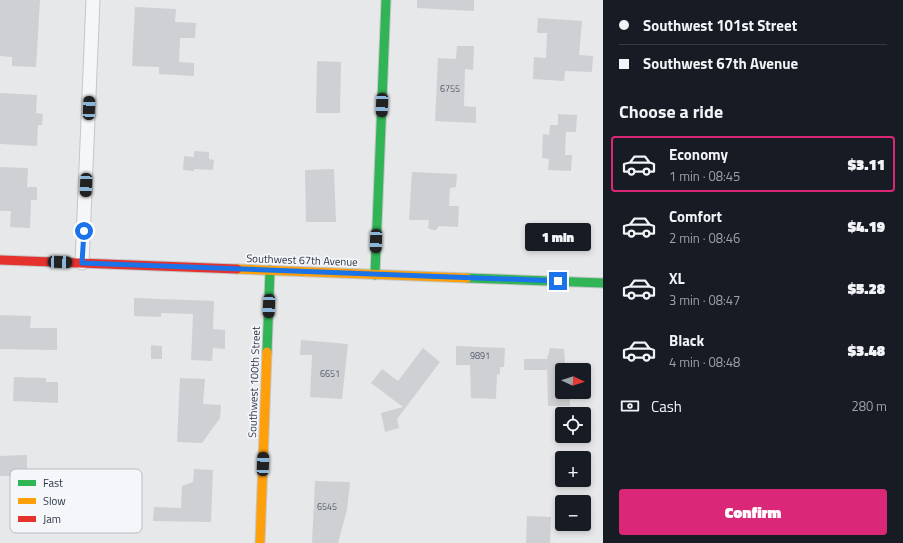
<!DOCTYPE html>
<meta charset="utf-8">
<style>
:root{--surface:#171b24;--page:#242831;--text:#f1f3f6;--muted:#9ea1a6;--line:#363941;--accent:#db2777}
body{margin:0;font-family:"Titillium Web",sans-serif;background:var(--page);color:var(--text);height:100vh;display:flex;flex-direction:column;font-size:15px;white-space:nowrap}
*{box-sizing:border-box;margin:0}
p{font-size:13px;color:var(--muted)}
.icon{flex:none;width:22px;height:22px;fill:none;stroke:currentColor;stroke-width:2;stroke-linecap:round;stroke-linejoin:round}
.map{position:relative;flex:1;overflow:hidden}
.drawer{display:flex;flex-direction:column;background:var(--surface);width:300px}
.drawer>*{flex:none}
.guide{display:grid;align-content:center;height:88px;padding:0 16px;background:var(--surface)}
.needle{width:26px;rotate:94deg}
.controls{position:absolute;left:555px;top:363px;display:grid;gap:8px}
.controls a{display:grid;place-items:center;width:36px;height:36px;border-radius:4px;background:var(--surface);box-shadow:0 2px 6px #0003;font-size:20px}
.end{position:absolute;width:18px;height:18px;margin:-9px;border:5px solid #1a73e8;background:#fff;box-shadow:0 0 0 2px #fff}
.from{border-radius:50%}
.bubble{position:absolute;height:28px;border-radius:4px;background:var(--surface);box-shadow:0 2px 6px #0003;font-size:13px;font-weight:800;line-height:28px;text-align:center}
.car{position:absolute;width:12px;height:24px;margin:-12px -6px;border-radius:5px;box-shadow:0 0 3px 1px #0007;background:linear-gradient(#222 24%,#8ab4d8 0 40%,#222 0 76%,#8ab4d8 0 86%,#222 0)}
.guide b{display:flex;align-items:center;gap:14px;height:38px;font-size:15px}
.guide b+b{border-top:1px solid var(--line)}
.guide i{width:10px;height:10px;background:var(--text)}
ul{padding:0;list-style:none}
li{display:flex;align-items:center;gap:12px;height:56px;margin:0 8px 6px;padding:0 8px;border:2px solid transparent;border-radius:4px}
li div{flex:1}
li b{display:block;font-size:15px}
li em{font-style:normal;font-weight:800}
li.active{border-color:var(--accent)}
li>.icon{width:36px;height:36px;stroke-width:1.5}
h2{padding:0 16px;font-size:18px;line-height:48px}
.pay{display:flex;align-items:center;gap:10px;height:44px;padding:0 16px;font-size:15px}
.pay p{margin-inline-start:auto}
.cta{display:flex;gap:8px;margin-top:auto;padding:8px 16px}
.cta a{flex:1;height:46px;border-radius:4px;background:var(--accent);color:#fff;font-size:16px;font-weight:800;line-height:46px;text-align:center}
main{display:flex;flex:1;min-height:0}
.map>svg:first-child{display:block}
.building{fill:#ced0d3}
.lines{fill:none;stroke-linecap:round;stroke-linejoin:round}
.street-casing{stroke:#c4c6c8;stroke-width:15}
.fast-casing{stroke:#c4c6c8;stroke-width:11}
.slow-casing{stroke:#c4c6c8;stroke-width:11}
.jam-casing{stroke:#c4c6c8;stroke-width:11}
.street{stroke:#f5f6f7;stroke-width:13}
.fast{stroke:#30b455;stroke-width:9}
.slow{stroke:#ff9f0a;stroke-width:9}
.jam{stroke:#e5322d;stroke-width:9}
.route{stroke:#1a73e8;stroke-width:5}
.labels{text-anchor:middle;stroke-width:3.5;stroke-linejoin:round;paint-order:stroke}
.number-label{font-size:9px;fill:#545c69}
.street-label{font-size:11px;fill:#2b3445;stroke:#f4f6f9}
.key{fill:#f4f6f9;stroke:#b8bcc3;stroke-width:1}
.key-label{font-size:11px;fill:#2b3445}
</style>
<main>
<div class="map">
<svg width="603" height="543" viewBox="0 0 603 543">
<rect width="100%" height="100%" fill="#e6e8ea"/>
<path class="building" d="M0 0H40L36 67 12 66V57L0 56Z
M417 0H474V11L417 8Z
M135 7 176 9 175 22 196 23 195 38H180L179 62 194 63V76L159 74V67L132 66Z
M538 18 582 21 579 55 593 56 592 72 565 71 564 81 533 79 534 57 546 58 547 33H537Z
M457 46H474L473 70 465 69 464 106 476 107V123L435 121 438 58 456 59Z
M317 61 341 62 340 113H316Z
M0 93 37 95 36 113 43 114 42 125H38L37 146 0 144Z
M558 114 577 115 576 132H566L565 155H572L571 171 548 170 549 159 542 158 543 134 549 135 550 125H558Z
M194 151 209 152V159L214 160 213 170 194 169V171L183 170 184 156 194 157Z
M0 167 28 168 27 187H37V200H31L30 228 10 227 11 211H0Z
M334 169 336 222H306L305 170Z
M412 172 457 174 456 187 450 188 449 206H459L458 227 439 226 436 230H432L428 228 429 220H409Z
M134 298 214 301 213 329 225 330V349L213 348 212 361 191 360 193 314 161 313V317L134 316Z
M0 315 31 316 30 328H57V350L0 349Z
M301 340 348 344 342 399 310 397 312 355H300Z
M151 345 162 346V359H151Z
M456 346 505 348 504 367H500V375L497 374 496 399 471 398 470 365H456Z
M423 348 440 362 397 419 399 428 385 432 381 413 403 407 371 383 382 369 398 381Z
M550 348 564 349 565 363H562V392H570V406H548L547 370H524V359H547Z
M14 377 46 378V382H58V403L13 401Z
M180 378 205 379 203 404 221 405 220 418 202 443 177 442Z
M27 455V476H0V456Z
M194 469 213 470 211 522 153 521 154 507 181 508 182 486 193 482Z
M315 481 350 482 347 510 338 543H312Z
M527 516 551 517 550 543H526Z"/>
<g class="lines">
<defs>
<path id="street" d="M82 263 93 0"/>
<path id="fast" d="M375 275 386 0
M467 278 603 283
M267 352 270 270"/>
<path id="slow" d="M237 269 467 278
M260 543 267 352"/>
<path id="jam" d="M0 260 237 269"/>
</defs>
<use href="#street" class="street-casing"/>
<use href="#fast" class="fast-casing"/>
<use href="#slow" class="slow-casing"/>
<use href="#jam" class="jam-casing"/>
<use href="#street" class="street"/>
<use href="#fast" class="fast"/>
<use href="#slow" class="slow"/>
<use href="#jam" class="jam"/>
</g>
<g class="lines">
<path class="route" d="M84 231 82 263 558 281"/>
</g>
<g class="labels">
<g class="number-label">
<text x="450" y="92">6755</text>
<text x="480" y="359">9891</text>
<text x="330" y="377">6651</text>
<text x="327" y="510">6545</text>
</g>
<g class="street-label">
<text transform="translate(302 260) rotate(2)" y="4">Southwest 67th Avenue</text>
<text transform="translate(254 382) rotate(-88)" y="4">Southwest 100th Street</text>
</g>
</g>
<rect x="10" y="469" width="132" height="64" rx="6" class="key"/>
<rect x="18" y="480" width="18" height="6" fill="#30b455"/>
<rect x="18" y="498" width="18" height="6" fill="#ff9f0a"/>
<rect x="18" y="516" width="18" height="6" fill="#e5322d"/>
<g class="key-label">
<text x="43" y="487">Fast</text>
<text x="43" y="505">Slow</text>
<text x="43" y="523">Jam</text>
</g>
</svg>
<div class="controls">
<a><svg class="needle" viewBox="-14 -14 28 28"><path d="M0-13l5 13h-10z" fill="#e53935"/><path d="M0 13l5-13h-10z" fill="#9ea1a6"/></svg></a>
<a><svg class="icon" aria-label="locate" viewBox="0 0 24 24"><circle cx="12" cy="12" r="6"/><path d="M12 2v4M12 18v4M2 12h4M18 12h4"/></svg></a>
<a>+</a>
<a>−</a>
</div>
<i class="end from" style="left:84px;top:231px"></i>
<i class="end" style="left:558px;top:281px"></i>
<div class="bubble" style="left:525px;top:223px;width:66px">1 min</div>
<i class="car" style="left:382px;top:105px;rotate:182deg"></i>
<i class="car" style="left:89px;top:108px;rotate:2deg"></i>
<i class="car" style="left:86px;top:185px;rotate:182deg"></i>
<i class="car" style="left:376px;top:241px;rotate:182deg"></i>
<i class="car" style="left:60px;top:262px;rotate:92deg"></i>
<i class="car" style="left:269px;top:306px;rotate:182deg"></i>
<i class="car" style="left:263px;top:464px;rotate:2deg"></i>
</div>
<section class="drawer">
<div class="guide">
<b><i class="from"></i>Southwest 101st Street</b>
<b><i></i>Southwest 67th Avenue</b>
</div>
<h2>Choose a ride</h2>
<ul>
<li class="active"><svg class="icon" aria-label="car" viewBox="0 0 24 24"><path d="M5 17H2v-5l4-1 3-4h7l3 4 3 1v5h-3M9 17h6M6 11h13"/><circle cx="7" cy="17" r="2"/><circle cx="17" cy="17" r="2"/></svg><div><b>Economy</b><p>1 min · 08:45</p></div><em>$3.11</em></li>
<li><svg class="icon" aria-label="car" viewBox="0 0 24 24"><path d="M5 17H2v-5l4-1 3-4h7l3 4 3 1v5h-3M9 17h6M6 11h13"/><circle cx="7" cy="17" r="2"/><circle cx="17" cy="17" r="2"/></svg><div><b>Comfort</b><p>2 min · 08:46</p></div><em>$4.19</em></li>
<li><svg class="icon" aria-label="car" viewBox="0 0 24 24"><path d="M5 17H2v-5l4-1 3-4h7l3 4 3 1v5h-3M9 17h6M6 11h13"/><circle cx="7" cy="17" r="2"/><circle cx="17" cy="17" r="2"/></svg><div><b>XL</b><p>3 min · 08:47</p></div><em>$5.28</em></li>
<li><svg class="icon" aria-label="car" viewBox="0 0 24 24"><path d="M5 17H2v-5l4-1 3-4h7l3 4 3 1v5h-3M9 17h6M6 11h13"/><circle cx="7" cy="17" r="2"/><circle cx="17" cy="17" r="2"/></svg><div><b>Black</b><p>4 min · 08:48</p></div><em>$3.48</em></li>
</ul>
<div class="pay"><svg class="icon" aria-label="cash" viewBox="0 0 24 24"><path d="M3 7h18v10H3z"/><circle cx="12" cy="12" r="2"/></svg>Cash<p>280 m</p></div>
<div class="cta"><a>Confirm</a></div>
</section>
</main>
